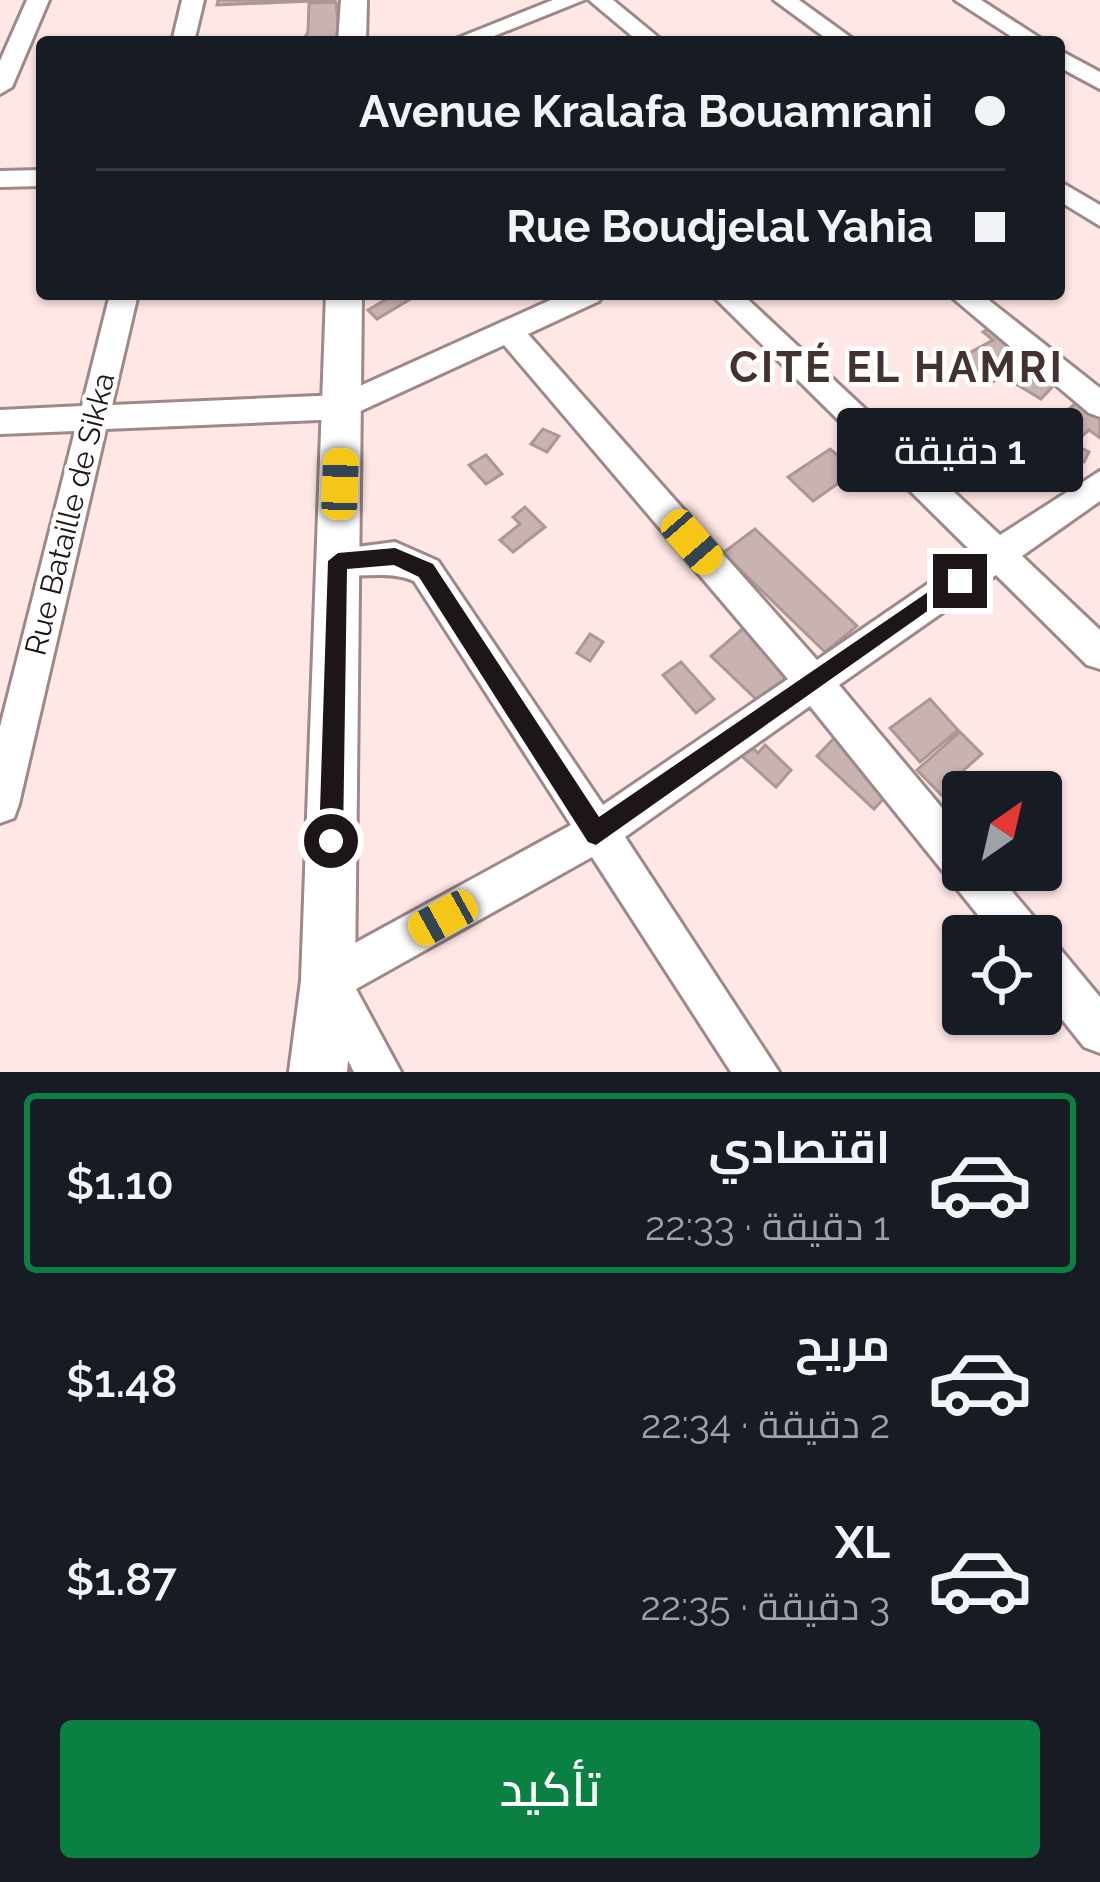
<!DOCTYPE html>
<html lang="ar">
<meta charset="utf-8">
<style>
:root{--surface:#171b24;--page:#20242c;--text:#f1f3f6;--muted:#9ea1a6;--line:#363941;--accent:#0b8043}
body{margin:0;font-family:Raleway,Cairo,sans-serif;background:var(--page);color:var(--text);direction:rtl;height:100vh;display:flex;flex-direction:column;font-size:45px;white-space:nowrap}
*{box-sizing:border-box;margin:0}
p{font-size:39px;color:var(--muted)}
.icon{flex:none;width:66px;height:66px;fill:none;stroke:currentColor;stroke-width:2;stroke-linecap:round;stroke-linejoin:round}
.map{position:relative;height:1072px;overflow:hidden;direction:ltr}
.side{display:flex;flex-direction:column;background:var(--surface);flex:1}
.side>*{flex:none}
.banner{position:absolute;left:36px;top:36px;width:1029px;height:264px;border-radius:12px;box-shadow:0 3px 9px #0004;direction:rtl;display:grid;align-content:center;height:264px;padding:0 60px;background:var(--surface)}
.needle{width:78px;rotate:34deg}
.fabs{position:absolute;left:942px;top:771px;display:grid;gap:24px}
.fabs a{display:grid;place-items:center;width:120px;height:120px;border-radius:12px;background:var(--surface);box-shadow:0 3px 9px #0004;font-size:60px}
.end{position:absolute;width:54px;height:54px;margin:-27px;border:15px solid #1e1616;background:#fff;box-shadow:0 0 0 6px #fff}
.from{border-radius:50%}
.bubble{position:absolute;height:84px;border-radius:12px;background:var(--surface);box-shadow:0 3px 9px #0004;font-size:39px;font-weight:600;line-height:84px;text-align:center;direction:rtl}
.car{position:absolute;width:36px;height:72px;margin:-36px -18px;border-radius:15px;box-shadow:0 0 9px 3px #0007;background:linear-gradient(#f5c518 24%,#345 0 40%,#f5c518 0 76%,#345 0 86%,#f5c518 0)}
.banner b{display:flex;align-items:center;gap:42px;height:114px;font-size:45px}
.banner b+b{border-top:3px solid var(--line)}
.banner i{width:30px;height:30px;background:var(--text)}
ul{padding:21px 0 0;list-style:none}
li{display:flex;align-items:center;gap:36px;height:180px;margin:0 24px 18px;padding:0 36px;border:6px solid transparent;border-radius:12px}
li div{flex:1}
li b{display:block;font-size:45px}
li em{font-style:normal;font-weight:600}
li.active{border-color:var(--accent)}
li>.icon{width:108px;height:108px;stroke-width:1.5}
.action{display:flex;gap:24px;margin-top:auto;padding:24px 60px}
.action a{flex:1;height:138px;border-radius:12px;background:var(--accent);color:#fff;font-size:48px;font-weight:600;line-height:138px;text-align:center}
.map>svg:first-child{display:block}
.building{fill:#c9b3b1;stroke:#ac9795;stroke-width:3}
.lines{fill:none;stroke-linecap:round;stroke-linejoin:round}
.minor-casing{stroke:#9e8988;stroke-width:6}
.tertiary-casing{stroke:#9e8988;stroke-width:6}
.minor{fill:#fff;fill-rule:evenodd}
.tertiary{fill:#fff;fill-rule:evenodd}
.route{fill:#1e1616}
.labels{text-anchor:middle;stroke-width:9;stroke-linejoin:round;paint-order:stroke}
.street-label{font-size:30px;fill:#1e1616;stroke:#fff}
.district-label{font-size:42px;font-weight:bold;letter-spacing:3px;fill:#443231;stroke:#fff}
</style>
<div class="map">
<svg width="1100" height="1072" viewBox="0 0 1100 1072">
<rect width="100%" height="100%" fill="#fee7e5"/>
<path class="building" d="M218 0H336L217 5Z
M336 2 340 42H302L308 32 309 3Z
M395 294 412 298 377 319 368 310Z
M992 327 1035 363 1026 368 1013 357 1006 361 1016 369 989 384 960 358 993 340 983 332Z
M1019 373 1032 380 1038 374 1055 384 1041 399 1011 381Z
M1082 398 1100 410V438L1089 430 1083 435 1058 418Z
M543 429 559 436 547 452 531 444Z
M1063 439 1089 452 1084 462 1057 449Z
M830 449 856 471 813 501 788 477Z
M486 455 502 474 486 484 469 465Z
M525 507 545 527 513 552 500 540 520 524 513 517Z
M755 529 857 626 825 652 723 553Z
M747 625 796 669 760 703 711 656Z
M590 634 603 642 590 661 577 653Z
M681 662 714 699 696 713 663 675Z
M930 699 958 730 920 762 890 728Z
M736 732 758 753 765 745 791 770 776 787 726 742Z
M960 732 982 754 957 776 973 792H963V817L917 770Z
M838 734 895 786 874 809 817 756Z"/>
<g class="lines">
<defs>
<path id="minor" d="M27 0H49L12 87 0 94V61Z
M182 0H204L194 42H172Z
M553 0H584L479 42H448Z
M589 0H613L664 42H639Z
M774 0H799L857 42H831Z
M955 0H981L1046 42H1020Z
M1059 50 1100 72V89L1059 67Z
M42 170V186L0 187V171Z
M1059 181 1100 205V226L1059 201Z
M110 294H138L112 405 340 395 564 294H603L599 301 528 334 817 660 973 553 711 294H742L1000 535 1100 471V501L1022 556 1100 630V669L1087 665 996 575 839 685 963 833V870H994L1037 921 1042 938 1056 944 1100 997V1053L1084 1047 1041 993V936H995L810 706 625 837 779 1072H731L592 857 356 989 401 1072H354L307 981 313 966 571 825 414 581C384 568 356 582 326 571L321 561 326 551 395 542 438 561 603 805 788 679 504 345 343 419 106 429 19 804 14 818 0 823V727L75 431 0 434V410L82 406Z
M948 294H981L1100 388V417L1089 413Z"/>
<path id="tertiary" d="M341 0H367L366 42H338Z
M326 294H362L355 981 347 1072H289L301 981Z"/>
</defs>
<use href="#minor" class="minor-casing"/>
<use href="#tertiary" class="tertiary-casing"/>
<use href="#minor" class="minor"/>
<use href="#tertiary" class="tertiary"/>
</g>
<path class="route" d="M395 548 433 564 599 817 953 575 960 572 970 581 596 845 588 842 419 577 394 565 347 569 343 841 331 853 319 841 328 561 338 553Z"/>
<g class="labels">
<g class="street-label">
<text transform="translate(70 514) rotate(-76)" y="10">Rue Bataille de Sikka</text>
</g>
<g class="district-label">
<text x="897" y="382">CITÉ EL HAMRI</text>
</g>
</g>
</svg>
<div class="fabs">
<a><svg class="needle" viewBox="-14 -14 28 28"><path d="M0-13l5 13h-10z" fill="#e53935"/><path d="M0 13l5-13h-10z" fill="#9ea1a6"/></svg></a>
<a><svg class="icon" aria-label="locate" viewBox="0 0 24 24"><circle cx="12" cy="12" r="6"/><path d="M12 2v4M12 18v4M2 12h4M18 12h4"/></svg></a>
</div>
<i class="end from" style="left:331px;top:841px"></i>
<i class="end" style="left:960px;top:581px"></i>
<div class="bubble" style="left:837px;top:408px;width:246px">1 دقيقة</div>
<i class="car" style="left:340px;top:484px;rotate:2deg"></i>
<i class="car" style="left:692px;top:542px;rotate:139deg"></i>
<i class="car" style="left:443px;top:918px;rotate:241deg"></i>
<div class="banner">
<b><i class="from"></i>Avenue Kralafa Bouamrani</b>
<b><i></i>Rue Boudjelal Yahia</b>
</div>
</div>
<section class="side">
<ul>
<li class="active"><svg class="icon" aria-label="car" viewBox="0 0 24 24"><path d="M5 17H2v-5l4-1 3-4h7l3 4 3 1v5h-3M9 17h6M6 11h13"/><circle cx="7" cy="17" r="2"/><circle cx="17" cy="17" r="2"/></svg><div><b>اقتصادي</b><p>1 دقيقة · 22:33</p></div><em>$1.10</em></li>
<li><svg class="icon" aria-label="car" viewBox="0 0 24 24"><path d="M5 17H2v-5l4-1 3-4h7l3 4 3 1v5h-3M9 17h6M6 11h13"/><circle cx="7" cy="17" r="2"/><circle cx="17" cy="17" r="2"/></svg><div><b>مريح</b><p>2 دقيقة · 22:34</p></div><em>$1.48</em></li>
<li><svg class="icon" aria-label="car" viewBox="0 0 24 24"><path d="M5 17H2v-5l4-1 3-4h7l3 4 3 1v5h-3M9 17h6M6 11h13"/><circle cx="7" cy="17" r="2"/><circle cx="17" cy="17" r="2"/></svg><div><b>XL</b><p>3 دقيقة · 22:35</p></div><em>$1.87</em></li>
</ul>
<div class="action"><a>تأكيد</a></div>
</section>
